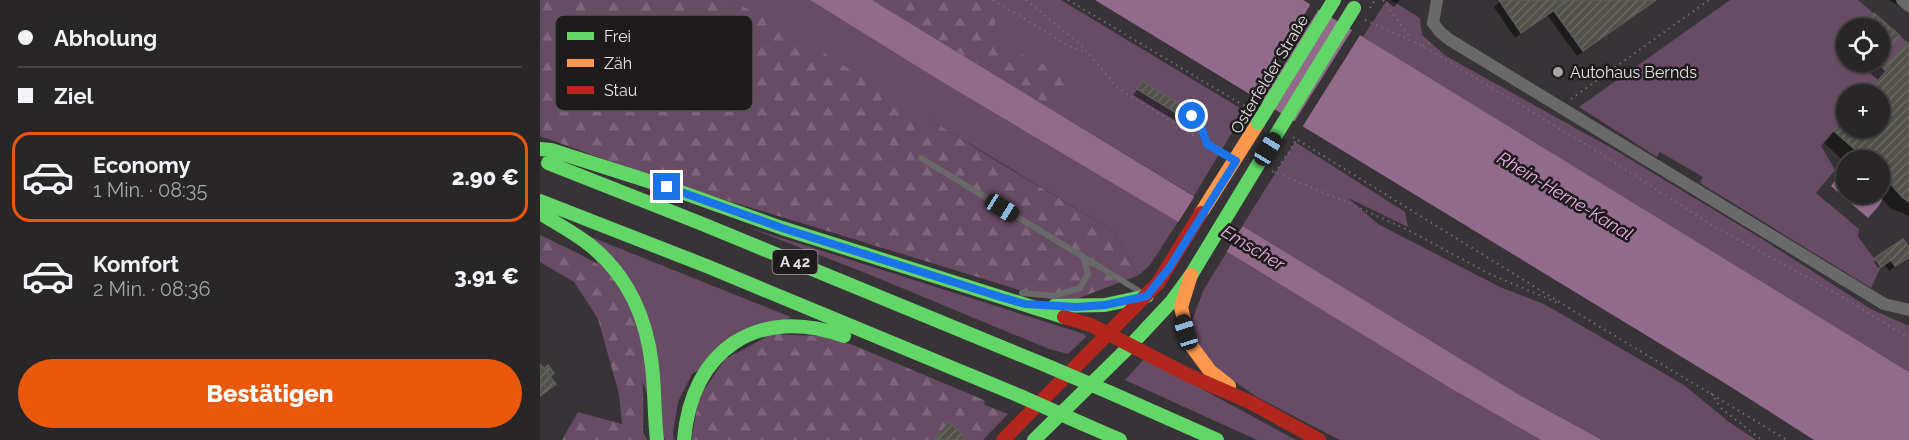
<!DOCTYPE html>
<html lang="de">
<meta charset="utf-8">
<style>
:root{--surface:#292628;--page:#353234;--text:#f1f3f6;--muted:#a5a5a8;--line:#454345;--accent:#ea580c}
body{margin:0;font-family:Raleway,sans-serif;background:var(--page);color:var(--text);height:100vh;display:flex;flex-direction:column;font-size:22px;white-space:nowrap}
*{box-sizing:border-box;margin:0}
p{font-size:20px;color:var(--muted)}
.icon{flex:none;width:33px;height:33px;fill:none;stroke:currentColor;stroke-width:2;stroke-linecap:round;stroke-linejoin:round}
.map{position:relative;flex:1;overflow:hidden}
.drawer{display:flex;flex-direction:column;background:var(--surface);width:540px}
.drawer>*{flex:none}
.guide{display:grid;align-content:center;height:132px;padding:0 18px;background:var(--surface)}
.fabs{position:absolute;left:1296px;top:18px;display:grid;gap:12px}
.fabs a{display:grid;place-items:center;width:54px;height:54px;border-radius:50%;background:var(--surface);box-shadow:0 2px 4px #0004,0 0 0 2px var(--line);font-size:30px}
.end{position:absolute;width:27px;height:27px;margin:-14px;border:8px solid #1a73e8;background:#fff;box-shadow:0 0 0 3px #fff}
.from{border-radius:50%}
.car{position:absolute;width:18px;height:36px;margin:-18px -9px;border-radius:8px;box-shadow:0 0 4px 2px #0007;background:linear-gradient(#222 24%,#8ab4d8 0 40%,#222 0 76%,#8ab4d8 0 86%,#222 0)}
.guide b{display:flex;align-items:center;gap:21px;height:57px;font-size:22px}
.guide b+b{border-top:2px solid var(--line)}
.guide i{width:15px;height:15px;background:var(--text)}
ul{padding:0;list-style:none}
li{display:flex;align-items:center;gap:18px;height:90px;margin:0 12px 9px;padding:0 6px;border:3px solid transparent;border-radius:18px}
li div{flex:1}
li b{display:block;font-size:22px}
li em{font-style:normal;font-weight:800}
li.active{border-color:var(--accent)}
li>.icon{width:54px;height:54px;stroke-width:1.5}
.primary-button{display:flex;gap:12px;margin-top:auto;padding:12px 18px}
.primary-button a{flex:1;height:69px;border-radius:36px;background:var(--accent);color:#fff;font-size:24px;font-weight:800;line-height:69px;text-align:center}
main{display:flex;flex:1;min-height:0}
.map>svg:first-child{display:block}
.grass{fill:#684b65;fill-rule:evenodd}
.forest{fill:url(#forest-firs)}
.water{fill:#916a8c}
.pier{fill:#373336}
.shadow{fill:#0007}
.building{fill:url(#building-hatch);stroke:#5d5c5b;stroke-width:1.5}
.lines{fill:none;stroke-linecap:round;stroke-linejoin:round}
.path{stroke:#716e71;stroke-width:2;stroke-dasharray:1.5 4.5;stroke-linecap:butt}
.lane{stroke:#6a696a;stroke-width:6}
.street{stroke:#6a696a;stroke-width:12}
.fast{stroke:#63d668;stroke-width:14}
.slow{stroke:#ff974d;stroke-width:14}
.jam{stroke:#b3261e;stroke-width:14}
.fast-bridge{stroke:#63d668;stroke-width:14}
.route{stroke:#1a73e8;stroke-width:8}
.poi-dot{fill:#a8a4a7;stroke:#1e1b1d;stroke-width:2}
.labels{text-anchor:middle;stroke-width:5;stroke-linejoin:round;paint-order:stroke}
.shield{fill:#1e1b1d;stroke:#a9a6a8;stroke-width:1.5}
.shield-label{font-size:15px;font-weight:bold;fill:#e5e1e4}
.poi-label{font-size:16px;fill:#e5e1e4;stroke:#1e1b1d;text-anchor:start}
.street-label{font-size:16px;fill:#e5e1e4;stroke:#1e1b1d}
.water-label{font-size:18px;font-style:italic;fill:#ebaae3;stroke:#1e1b1d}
.key{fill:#1e1b1d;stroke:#5a5659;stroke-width:1.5}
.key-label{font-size:16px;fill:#e5e1e4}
</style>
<main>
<section class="drawer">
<div class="guide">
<b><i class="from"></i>Abholung</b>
<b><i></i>Ziel</b>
</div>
<ul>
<li class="active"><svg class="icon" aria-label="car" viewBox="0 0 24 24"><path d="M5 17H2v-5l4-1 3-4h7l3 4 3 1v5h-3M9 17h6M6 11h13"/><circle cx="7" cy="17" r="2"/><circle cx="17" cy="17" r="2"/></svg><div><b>Economy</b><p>1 Min. · 08:35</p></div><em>2.90 €</em></li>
<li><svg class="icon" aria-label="car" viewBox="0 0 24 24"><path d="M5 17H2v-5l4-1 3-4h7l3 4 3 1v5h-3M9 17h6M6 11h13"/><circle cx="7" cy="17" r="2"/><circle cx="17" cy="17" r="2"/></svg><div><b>Komfort</b><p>2 Min. · 08:36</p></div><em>3.91 €</em></li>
</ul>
<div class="primary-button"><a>Bestätigen</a></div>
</section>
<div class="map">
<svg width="1369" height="440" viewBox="0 0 1369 440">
<defs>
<pattern id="forest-firs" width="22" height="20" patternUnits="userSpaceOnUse" patternTransform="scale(1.5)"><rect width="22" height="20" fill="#684b65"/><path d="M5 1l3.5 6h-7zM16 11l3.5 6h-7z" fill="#7d657b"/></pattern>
<pattern id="building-hatch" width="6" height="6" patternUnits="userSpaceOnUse" patternTransform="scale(1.5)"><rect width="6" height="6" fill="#515049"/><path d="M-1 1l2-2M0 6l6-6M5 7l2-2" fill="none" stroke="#6a6963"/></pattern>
</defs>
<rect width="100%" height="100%" fill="#373336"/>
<path class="grass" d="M192 0H270L402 82 638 222 610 265 599 275 572 230Z
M332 0H521L705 111 654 196Z
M847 0H851L880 18 882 35 906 56 1075 150 1227 242 1331 309 1369 326V372L823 37Z
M1190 0H1318L1367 42 1347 64 1350 67 1326 94H1306V117L1281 146 1295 170 1276 193 1319 229 1318 237 1341 267 1331 288 1160 183 1163 177 1120 152 1117 157 1039 107ZM1306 28H1340V62H1306Z
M755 142 865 212 868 227 808 198 838 224 960 287 1004 304 1144 385 1189 422 1216 440H1062L978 394 702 226Z
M207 227 544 334 546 337 528 354 509 349 328 274Z
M46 235 251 317 152 374 138 402 133 433 134 440H125Z
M687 252 910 388 1001 440H800L717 397 681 372 659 348 651 323 664 289Z
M605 358 756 440H717L585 380Z"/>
<path class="forest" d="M0 0H192L271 45 450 157 572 230 599 275 529 302 506 298 127 182 0 136Z
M332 0H448L458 5 453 36 481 54 520 72 532 92 514 110Z
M0 235C18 244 37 252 54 262 106 296 104 377 103 432L107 440H22L38 412 82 424 79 394 58 319 34 282 0 262Z
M232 334 282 336 313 345 444 400 445 405 468 414 443 440H151L159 397 185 359Z"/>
<path class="water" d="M270 0H332L978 394 1062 440H1001L910 388 638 222 402 82Z
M555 0H763L1369 372V440H1274L1183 382Z
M1301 172H1306V194H1340V178L1343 174 1347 177 1341 187C1348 199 1337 208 1328 218L1291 186Z"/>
<path class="pier" d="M772 2 780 7 720 104 712 99Z
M814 27 822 32 761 129 753 124Z
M656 194 704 224 685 254 637 224Z"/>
<path class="shadow" d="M845 0H860L854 7Z
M962 0H1117L1037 56 1007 15 975 38 954 7Z
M1349 0H1369V12Z
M1334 15 1358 36 1340 59V28H1321Z
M1368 44 1369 46V216L1350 208 1340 196 1342 194 1340 192V160H1306V163L1284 143 1306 117V128H1340V94H1326L1338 80 1328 71 1326 73 1313 62H1340V59L1347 66Z
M1306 45V56L1301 52Z
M602 83 645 118 639 123 593 95Z
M1363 241 1369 250V256L1349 271 1344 264 1338 268 1334 262Z"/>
<path class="building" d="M959 0H1029L981 33Z
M1029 0H1116L1043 51 1014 11Z
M1334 13 1360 36 1341 59 1350 67 1346 71 1338 63 1336 65 1332 62H1340V28H1320Z
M1367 42 1369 44V202L1362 197 1350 183 1352 181 1340 171V160H1327L1294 131 1306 117V128H1340V94H1326L1350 67 1347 64Z
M602 81 651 111 646 119 597 89Z
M1363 239 1369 247V257L1355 266 1345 251Z
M1345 251 1351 260 1341 267 1335 258Z
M1 365 16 384 8 390 0 380Z
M8 365 14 373 10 377 4 369Z
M0 380 8 390 0 396Z
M409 422 425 437 422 440H394Z"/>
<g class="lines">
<path class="path" d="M453 0 529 46 547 53
M486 0 540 44 579 89 655 136
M528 0 708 108
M843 0 871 39
M830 8 835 0
M825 20 883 46 1063 155 1170 224 1297 294 1369 338
M883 46 893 41
M1031 99 1169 0
M753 137 1024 305 1247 440
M732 171 804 201 868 230 950 274 1018 303
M735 173 757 139
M1171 393 1182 409 1222 440"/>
<path class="lane" d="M652 116 659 120 667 144 692 159
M381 158 599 291
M482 293 513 296 540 288 548 274 544 259"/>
<path class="street" d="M897 0 893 23 900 32 910 40 1344 304 1369 310
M1362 0 1369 6"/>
<path class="fast" d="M0 149 11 150 127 187 242 228 524 317
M8 163 160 223 510 367
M0 201 169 267 480 396
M0 213C17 224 35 233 51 246 88 276 107 319 112 366 115 391 114 415 117 440
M514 306 565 305 607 296
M571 393 677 440
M541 423 580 440
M144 440C151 350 218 305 304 336
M494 440 591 345 632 301 651 275 736 135"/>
<path class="slow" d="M661 213 718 123
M651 275 641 307 650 344 670 371 689 386"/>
<path class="jam" d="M524 317 551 325 648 375 712 403 779 440
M463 440 618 283 661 213"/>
<path class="fast-bridge" d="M718 123 794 0
M736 135 814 8
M510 367 571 393
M480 396 541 423"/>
</g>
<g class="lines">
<path class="route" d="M127 187 242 228 464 298 485 304 536 307 565 305 607 296 629 268 696 161 667 144 659 120 652 116"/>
</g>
<circle class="poi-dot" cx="1018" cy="72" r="6"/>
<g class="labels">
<rect class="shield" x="232.5" y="250" width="45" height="24" rx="4.5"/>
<g class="shield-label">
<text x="255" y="267">A 42</text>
</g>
<g class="poi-label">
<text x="1030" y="78">Autohaus Bernds</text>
</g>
<g class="street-label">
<text transform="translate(729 74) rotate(-59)" y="6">Osterfelder Straße</text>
</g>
<g class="water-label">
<text transform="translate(1025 196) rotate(31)" y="6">Rhein-Herne-Kanal</text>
<text transform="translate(713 248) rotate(31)" y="6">Emscher</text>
</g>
</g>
<rect x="15" y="15" width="198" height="96" rx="9" class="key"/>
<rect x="27" y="32" width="27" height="8" fill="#63d668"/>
<rect x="27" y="59" width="27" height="8" fill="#ff974d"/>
<rect x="27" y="86" width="27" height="8" fill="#b3261e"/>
<g class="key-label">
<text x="64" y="42">Frei</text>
<text x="64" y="69">Zäh</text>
<text x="64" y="96">Stau</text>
</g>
</svg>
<div class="fabs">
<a><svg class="icon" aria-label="locate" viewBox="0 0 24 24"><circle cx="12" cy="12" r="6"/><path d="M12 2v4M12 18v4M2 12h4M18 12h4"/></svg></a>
<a>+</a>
<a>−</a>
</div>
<i class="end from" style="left:652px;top:116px"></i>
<i class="end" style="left:127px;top:187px"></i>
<i class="car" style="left:728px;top:149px;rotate:31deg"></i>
<i class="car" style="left:462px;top:208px;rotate:122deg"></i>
<i class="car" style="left:646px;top:332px;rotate:343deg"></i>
</div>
</main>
